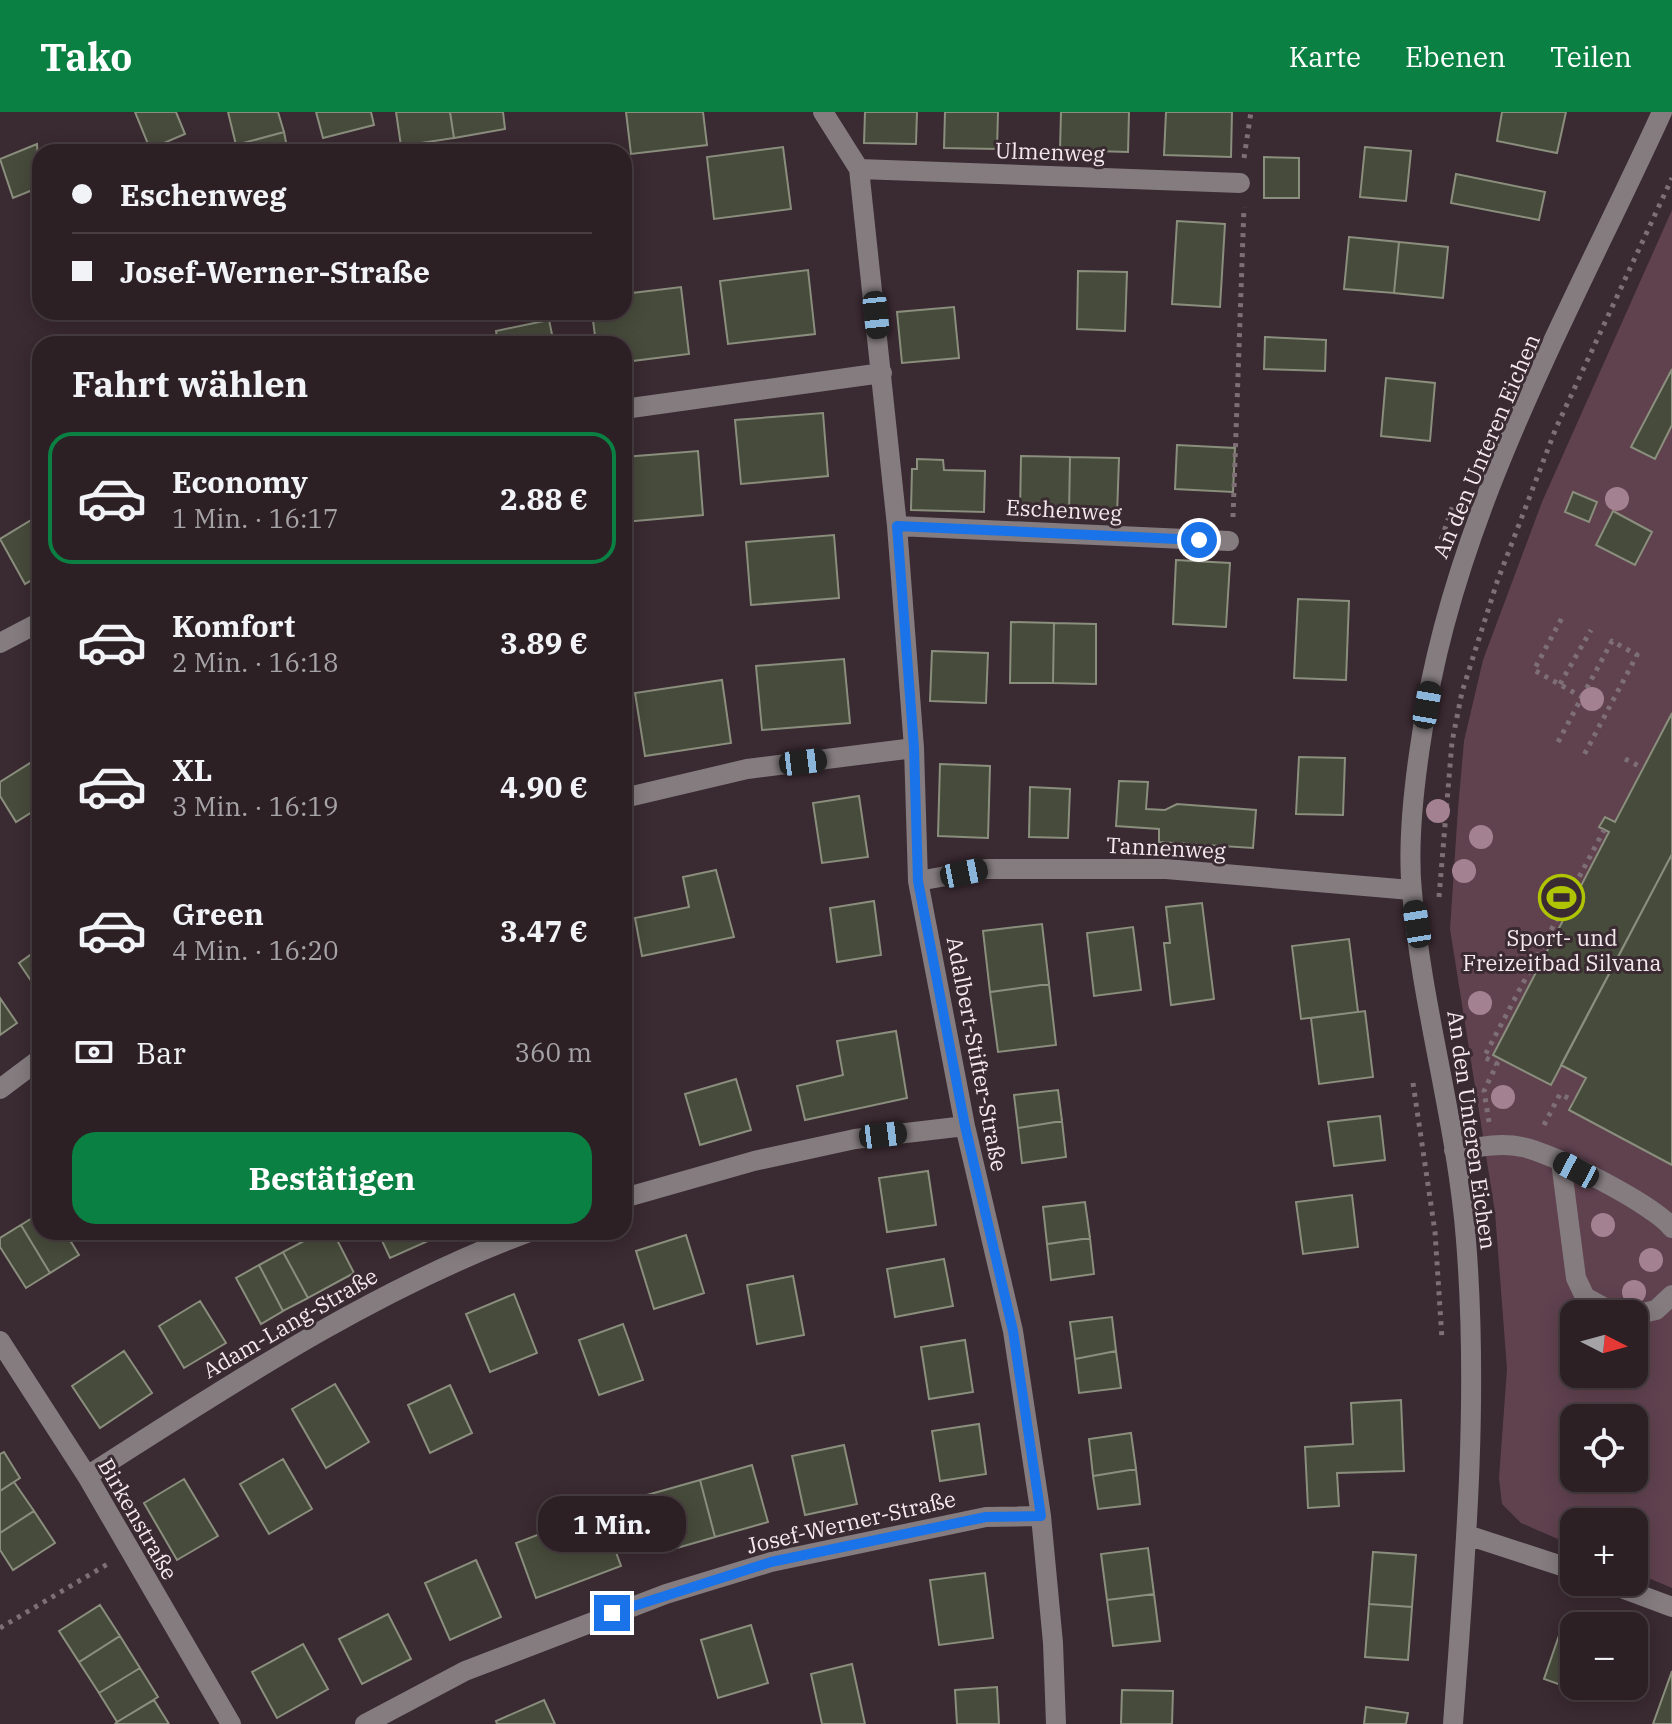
<!DOCTYPE html>
<html lang="de">
<meta charset="utf-8">
<style>
:root{--surface:#2c2025;--page:#34282d;--text:#f1f3f6;--muted:#a6a3a7;--line:#483e42;--accent:#0b8043}
body{margin:0;font-family:"IBM Plex Serif",serif;background:var(--page);color:var(--text);height:100vh;display:flex;flex-direction:column;font-size:30px;white-space:nowrap}
*{box-sizing:border-box;margin:0}
p{font-size:26px;color:var(--muted)}
.icon{flex:none;width:44px;height:44px;fill:none;stroke:currentColor;stroke-width:2;stroke-linecap:round;stroke-linejoin:round}
.map{position:relative;flex:1;overflow:hidden}
.drawer{position:absolute;left:32px;top:224px;width:600px;height:904px;display:flex;flex-direction:column;background:var(--surface);border-radius:24px;box-shadow:0 4px 20px #0003,0 0 0 2px var(--line)}
.drawer>*{flex:none}
.hud{position:absolute;left:32px;top:32px;width:600px;height:176px;border-radius:24px;box-shadow:0 4px 20px #0003,0 0 0 2px var(--line);display:grid;align-content:center;height:176px;padding:0 40px;background:var(--surface)}
.needle{width:52px;rotate:96deg}
.buttons{position:absolute;left:1560px;top:1188px;display:grid;gap:16px}
.buttons a{display:grid;place-items:center;width:88px;height:88px;border-radius:16px;background:var(--surface);box-shadow:0 4px 20px #0003,0 0 0 2px var(--line);font-size:40px}
.end{position:absolute;width:36px;height:36px;margin:-18px;border:10px solid #1a73e8;background:#fff;box-shadow:0 0 0 4px #fff}
.from{border-radius:50%}
.bubble{position:absolute;height:56px;border-radius:24px;background:var(--surface);box-shadow:0 4px 20px #0003,0 0 0 2px var(--line);font-size:26px;font-weight:700;line-height:56px;text-align:center}
.car{position:absolute;width:24px;height:48px;margin:-24px -12px;border-radius:10px;box-shadow:0 0 6px 2px #0007;background:linear-gradient(#222 24%,#8ab4d8 0 40%,#222 0 76%,#8ab4d8 0 86%,#222 0)}
.hud b{display:flex;align-items:center;gap:28px;height:76px;font-size:30px}
.hud b+b{border-top:2px solid var(--line)}
.hud i{width:20px;height:20px;background:var(--text)}
ul{padding:0;list-style:none}
li{display:flex;align-items:center;gap:24px;height:132px;margin:0 16px 12px;padding:0 24px;border:4px solid transparent;border-radius:24px}
li div{flex:1}
li b{display:block;font-size:30px}
li em{font-style:normal;font-weight:700}
li.selected{border-color:var(--accent)}
li>.icon{width:72px;height:72px;stroke-width:1.5}
h2{padding:0 40px;font-size:36px;line-height:96px}
.pay{display:flex;align-items:center;gap:20px;height:88px;padding:0 40px;font-size:30px}
.pay p{margin-inline-start:auto}
.action{display:flex;gap:16px;margin-top:auto;padding:16px 40px}
.action a{flex:1;height:92px;border-radius:24px;background:var(--accent);color:#fff;font-size:32px;font-weight:700;line-height:92px;text-align:center}
header{display:flex;align-items:center;gap:48px;box-sizing:border-box;height:112px;padding:0 40px;background:var(--accent);color:#fff}
header strong{font-size:38px}
nav{display:flex;gap:44px;margin-inline-start:auto;font-size:28px}
.map>svg:first-child{display:block}
.green{fill:#60424f;fill-rule:evenodd}
.building{fill:#474b3b;stroke:#8a8e7d;stroke-width:2}
.lines{fill:none;stroke-linecap:round;stroke-linejoin:round}
.path{stroke:#7d6f75;stroke-width:5;stroke-dasharray:4 6;stroke-linecap:butt}
.minor{stroke:#847c7f;stroke-width:20}
.tree{fill:#a48190}
.route{stroke:#1a73e8;stroke-width:10}
.labels{text-anchor:middle;stroke-width:6;stroke-linejoin:round;paint-order:stroke}
.street-label{font-size:22px;fill:#f4e9ed;stroke:#3a2a31}
.poi-label{font-size:22px;fill:#f4e9ed;stroke:#3a2a31}
</style>
<header>
<strong>Tako</strong>
<nav><a>Karte</a><a>Ebenen</a><a>Teilen</a></nav>
</header>
<div class="map">
<svg width="1672" height="1612" viewBox="0 0 1672 1612">
<rect width="100%" height="100%" fill="#3a2a31"/>
<path class="green" d="M1672 98V1476L1634 1460V1410H1574V1434L1521 1411 1502 1392 1499 1366 1507 1257 1495 1100 1450 817 1458 697 1464 629 1483 548 1542 390ZM1574 1202H1634V1262H1574ZM1574 1306H1634V1366H1574Z"/>
<path class="building" d="M135 0H176L185 22 150 37Z
M228 0H278L284 20 236 33Z
M316 0H371L374 13 323 26Z
M396 0H450L454 26 401 34Z
M450 0H503L505 17 454 26Z
M626 0H703L707 33 631 42Z
M865 0H917L916 32 864 31Z
M945 0H998L997 37 944 36Z
M1061 0H1129L1128 40 1060 38Z
M1166 0H1232L1231 45 1164 43Z
M1502 0H1566L1557 41 1497 29Z
M284 20 288 40H238L236 33Z
M37 32 40 75 13 86 0 47Z
M783 35 791 97 714 107 707 45Z
M1365 35 1411 39 1406 89 1360 85Z
M1264 45 1299 46V86H1264Z
M1456 62 1545 80 1539 108 1451 91Z
M1177 109 1225 112 1220 195 1172 192Z
M1349 125 1399 130 1394 181 1344 177Z
M1399 130 1448 135 1443 186 1394 181Z
M808 158 815 222 728 232 720 169Z
M1078 159 1127 160 1125 219 1077 217Z
M681 175 689 242 624 250V232H596L592 200H624V182Z
M954 195 959 246 902 251 897 200Z
M549 208 554 232H498L496 219Z
M1265 225 1326 228 1325 259 1264 257Z
M1672 257V313L1655 347 1631 335Z
M1386 266 1435 271 1430 329 1381 324Z
M823 301 828 364 741 372 735 308Z
M1177 333 1235 336 1233 380 1175 377Z
M698 339 703 403 624 410V345Z
M1021 344 1070 345 1069 402 1020 401Z
M1070 345 1119 346 1117 403 1069 402Z
M917 347 943 348 944 358 985 359 984 400 911 398 912 357H917Z
M1573 380 1597 390 1589 410 1565 400Z
M1613 399 1652 420 1635 453 1596 433Z
M33 407 40 419V463L25 472 0 427Z
M834 423 839 486 751 493 746 430Z
M1176 448 1230 451 1226 515 1173 512Z
M1298 487 1349 489 1346 568 1294 566Z
M1011 510 1054 511 1053 571H1010Z
M1054 511 1096 512V572L1053 571Z
M932 539 988 541 986 591 930 589Z
M844 547 850 611 762 618 756 554Z
M722 568 731 631 645 644 635 581Z
M1672 601V742L1551 973 1493 943 1609 720 1599 715 1605 705 1615 710Z
M1299 645 1345 646 1343 703 1296 702Z
M38 646 40 695 16 710 0 684V670Z
M940 652 990 654 988 726 938 724Z
M1119 669 1148 670 1146 697 1165 698 1177 692 1256 698 1253 736 1159 730V717L1116 714Z
M1030 675 1070 677 1068 726 1029 725Z
M859 684 868 745 822 751 813 691Z
M1672 742V1053L1569 998 1586 966 1561 953Z
M716 758 734 825 642 844 635 806 689 795 683 765Z
M874 789 881 843 837 850 830 796Z
M1202 791 1214 887 1171 893 1164 831H1170L1166 795Z
M1042 812 1049 872 990 880 983 819Z
M1133 815 1141 878 1094 884 1087 821Z
M1349 827 1358 900 1301 907 1292 834Z
M40 836V882L19 851Z
M1049 872 1056 933 998 940 990 880Z
M0 886 17 911 0 923Z
M1365 899 1373 965 1319 972 1311 906Z
M896 919 907 986 805 1008 797 974 843 963 837 929Z
M736 967 751 1018 700 1033 685 982Z
M1058 978 1062 1009 1018 1016 1014 983Z
M1380 1004 1385 1048 1334 1054 1328 1010Z
M1062 1009 1066 1045 1022 1051 1018 1016Z
M928 1059 936 1113 887 1120 879 1066Z
M1352 1083 1358 1135 1303 1142 1296 1090Z
M1085 1090 1090 1126 1047 1132 1043 1095Z
M40 1101V1120H65L79 1143 50 1161 21 1113Z
M21 1113 50 1161 26 1176 0 1135V1126Z
M321 1120H333L354 1161 308 1186 283 1140Z
M378 1120H435L437 1125 390 1146Z
M686 1123 704 1181 654 1197 636 1139Z
M1090 1126 1094 1162 1051 1168 1047 1132Z
M283 1140 308 1186 283 1199 259 1153Z
M944 1147 953 1194 895 1205 887 1157Z
M259 1153 283 1199 261 1212 236 1166Z
M793 1164 804 1223 757 1232 747 1173Z
M514 1182 537 1241 490 1260 466 1202Z
M200 1189 226 1231 184 1256 159 1214Z
M1112 1205 1116 1239 1075 1247 1070 1210Z
M623 1212 643 1268 599 1283 579 1228Z
M965 1228 973 1280 929 1287 921 1235Z
M124 1239 152 1281 100 1316 72 1274Z
M1116 1239 1121 1276 1079 1281 1075 1247Z
M335 1272 369 1330 326 1356 292 1297Z
M450 1273 472 1321 430 1341 408 1293Z
M1401 1288 1404 1359 1337 1361 1339 1394 1308 1396 1305 1335 1353 1332 1351 1291Z
M979 1312 986 1362 940 1369 932 1319Z
M1131 1321 1136 1357 1093 1364 1089 1327Z
M844 1333 857 1392 805 1403 792 1344Z
M4 1340 20 1366 0 1379V1342Z
M283 1347 312 1397 269 1422 240 1372Z
M752 1353 768 1410 715 1425 700 1368Z
M1136 1357 1140 1392 1098 1397 1093 1364Z
M184 1367 218 1424 177 1448 144 1391Z
M700 1368 715 1425 663 1440 647 1383Z
M14 1370 34 1399 0 1421V1379Z
M34 1399 55 1431 13 1458 0 1438V1421Z
M601 1399 621 1454 536 1486 516 1431Z
M1148 1436 1154 1482 1107 1488 1101 1442Z
M1373 1440 1416 1443 1412 1495 1369 1492Z
M476 1448 501 1505 450 1528 425 1471Z
M985 1461 993 1526 939 1533 930 1468Z
M1154 1482 1160 1529 1113 1534 1107 1488Z
M1369 1492 1412 1495 1408 1548 1365 1545Z
M100 1493 120 1524 79 1550 59 1519Z
M388 1502 411 1547 362 1572 339 1527Z
M1564 1509 1578 1514H1574V1574H1595L1592 1584 1544 1567Z
M751 1513 768 1571 718 1586 701 1528Z
M120 1524 140 1556 99 1581 79 1550Z
M303 1532 328 1577 277 1606 252 1560Z
M852 1552 865 1612H822L811 1562Z
M140 1556 158 1585 117 1610 99 1581Z
M1672 1559V1612H1653Z
M997 1575 999 1612H957L955 1578Z
M1122 1578 1173 1579 1172 1612H1121Z
M154 1588 169 1612H115L117 1610Z
M544 1588 555 1612H497L496 1609Z
M1366 1595 1408 1601 1406 1612H1364Z"/>
<g class="lines">
<path class="path" d="M1244 46 1251 0
M1233 405 1244 95
M1438 437 1453 393
M1560 572 1591 518
M1582 585 1612 529 1637 543 1584 643
M1558 630 1582 585 1534 558 1564 502
M1625 647 1643 656
M1439 785 1452 630 1462 580 1497 470 1556 316 1672 66
M1413 971 1435 1120 1442 1227
M1489 1010 1484 979 1497 952 1484 945 1604 718
M1544 1013 1560 982 1574 989
M0 1516 111 1450"/>
<path class="minor" d="M823 0 859 57 897 414 914 636 918 769 965 1014 1013 1219 1041 1404 1053 1531 1056 1612
M859 57 1240 71
M624 297 882 261
M897 414 1229 429
M0 531 40 510
M624 686 747 657 914 636
M918 769 986 757H1166L1411 778
M0 977 40 947
M1454 1038C1476 1036 1500 1030 1522 1035 1551 1040 1655 1093 1672 1116
M1561 1050 1576 1166 1585 1185 1616 1202
M624 1086 754 1049 855 1027 965 1014
M1634 1203 1656 1198 1672 1183
M0 1229 87 1364 231 1612
M87 1364C230 1273 370 1179 529 1120
M1467 1423 1574 1458
M1605 1470 1672 1495
M365 1612 465 1559 666 1482 771 1450 986 1405 1041 1404
M1453 1612C1465 1450 1479 1290 1466 1128 1457 1011 1422 897 1412 780 1407 730 1414 672 1422 622 1452 405 1572 197 1662 0"/>
</g>
<g class="tree">
<circle cx="1617" cy="387" r="12"/>
<circle cx="1592" cy="587" r="12"/>
<circle cx="1438" cy="699" r="12"/>
<circle cx="1481" cy="725" r="12"/>
<circle cx="1464" cy="759" r="12"/>
<circle cx="1480" cy="891" r="12"/>
<circle cx="1503" cy="985" r="12"/>
<circle cx="1603" cy="1113" r="12"/>
<circle cx="1651" cy="1148" r="12"/>
<circle cx="1634" cy="1180" r="12"/>
</g>
<g class="lines">
<path class="route" d="M612 1501 771 1450 986 1405 1041 1404 1013 1219 965 1014 918 769 914 636 897 414 1199 428"/>
</g>
<defs>
<symbol id="stadium-ring" viewBox="-11 -11 22 22"><circle r="9.5" fill="#3a2a31" stroke="#afc504" stroke-width="1.5"/><path d="M0-5a6.5 5 0 1 0 0 10a6.5 5 0 1 0 0-10ZM-3.5-1.8h7v3.6h-7Z" fill="#afc504"/></symbol>
</defs>
<g fill-rule="evenodd">
<use href="#stadium-ring" x="1536" y="760" width="51" height="51"/>
</g>
<g class="labels">
<g class="street-label">
<text transform="translate(1050 40) rotate(2)" y="8">Ulmenweg</text>
<text transform="translate(1486 334) rotate(-67)" y="8">An den Unteren Eichen</text>
<text transform="translate(1064 398) rotate(3)" y="8">Eschenweg</text>
<text transform="translate(1166 736) rotate(3)" y="8">Tannenweg</text>
<text transform="translate(977 942) rotate(79)" y="8">Adalbert-Stifter-Straße</text>
<text transform="translate(1472 1018) rotate(82)" y="8">An den Unteren Eichen</text>
<text transform="translate(290 1211) rotate(-30)" y="8">Adam-Lang-Straße</text>
<text transform="translate(138 1407) rotate(60)" y="8">Birkenstraße</text>
<text transform="translate(851 1410) rotate(-13)" y="8">Josef-Werner-Straße</text>
</g>
<g class="poi-label">
<text x="1562" y="834">Sport- und<tspan x="1562" dy="25">Freizeitbad Silvana</tspan></text>
</g>
</g>
</svg>
<div class="buttons">
<a><svg class="needle" viewBox="-14 -14 28 28"><path d="M0-13l5 13h-10z" fill="#e53935"/><path d="M0 13l5-13h-10z" fill="#a6a3a7"/></svg></a>
<a><svg class="icon" aria-label="locate" viewBox="0 0 24 24"><circle cx="12" cy="12" r="6"/><path d="M12 2v4M12 18v4M2 12h4M18 12h4"/></svg></a>
<a>+</a>
<a>−</a>
</div>
<i class="end from" style="left:1199px;top:428px"></i>
<i class="end" style="left:612px;top:1501px"></i>
<div class="bubble" style="left:538px;top:1384px;width:148px">1 Min.</div>
<i class="car" style="left:876px;top:203px;rotate:174deg"></i>
<i class="car" style="left:1427px;top:593px;rotate:10deg"></i>
<i class="car" style="left:803px;top:650px;rotate:83deg"></i>
<i class="car" style="left:964px;top:761px;rotate:79deg"></i>
<i class="car" style="left:1417px;top:812px;rotate:351deg"></i>
<i class="car" style="left:883px;top:1023px;rotate:83deg"></i>
<i class="car" style="left:1576px;top:1058px;rotate:298deg"></i>
<div class="hud">
<b><i class="from"></i>Eschenweg</b>
<b><i></i>Josef-Werner-Straße</b>
</div>
<section class="drawer">
<h2>Fahrt wählen</h2>
<ul>
<li class="selected"><svg class="icon" aria-label="car" viewBox="0 0 24 24"><path d="M5 17H2v-5l4-1 3-4h7l3 4 3 1v5h-3M9 17h6M6 11h13"/><circle cx="7" cy="17" r="2"/><circle cx="17" cy="17" r="2"/></svg><div><b>Economy</b><p>1 Min. · 16:17</p></div><em>2.88 €</em></li>
<li><svg class="icon" aria-label="car" viewBox="0 0 24 24"><path d="M5 17H2v-5l4-1 3-4h7l3 4 3 1v5h-3M9 17h6M6 11h13"/><circle cx="7" cy="17" r="2"/><circle cx="17" cy="17" r="2"/></svg><div><b>Komfort</b><p>2 Min. · 16:18</p></div><em>3.89 €</em></li>
<li><svg class="icon" aria-label="car" viewBox="0 0 24 24"><path d="M5 17H2v-5l4-1 3-4h7l3 4 3 1v5h-3M9 17h6M6 11h13"/><circle cx="7" cy="17" r="2"/><circle cx="17" cy="17" r="2"/></svg><div><b>XL</b><p>3 Min. · 16:19</p></div><em>4.90 €</em></li>
<li><svg class="icon" aria-label="car" viewBox="0 0 24 24"><path d="M5 17H2v-5l4-1 3-4h7l3 4 3 1v5h-3M9 17h6M6 11h13"/><circle cx="7" cy="17" r="2"/><circle cx="17" cy="17" r="2"/></svg><div><b>Green</b><p>4 Min. · 16:20</p></div><em>3.47 €</em></li>
</ul>
<div class="pay"><svg class="icon" aria-label="cash" viewBox="0 0 24 24"><path d="M3 7h18v10H3z"/><circle cx="12" cy="12" r="2"/></svg>Bar<p>360 m</p></div>
<div class="action"><a>Bestätigen</a></div>
</section>
</div>
